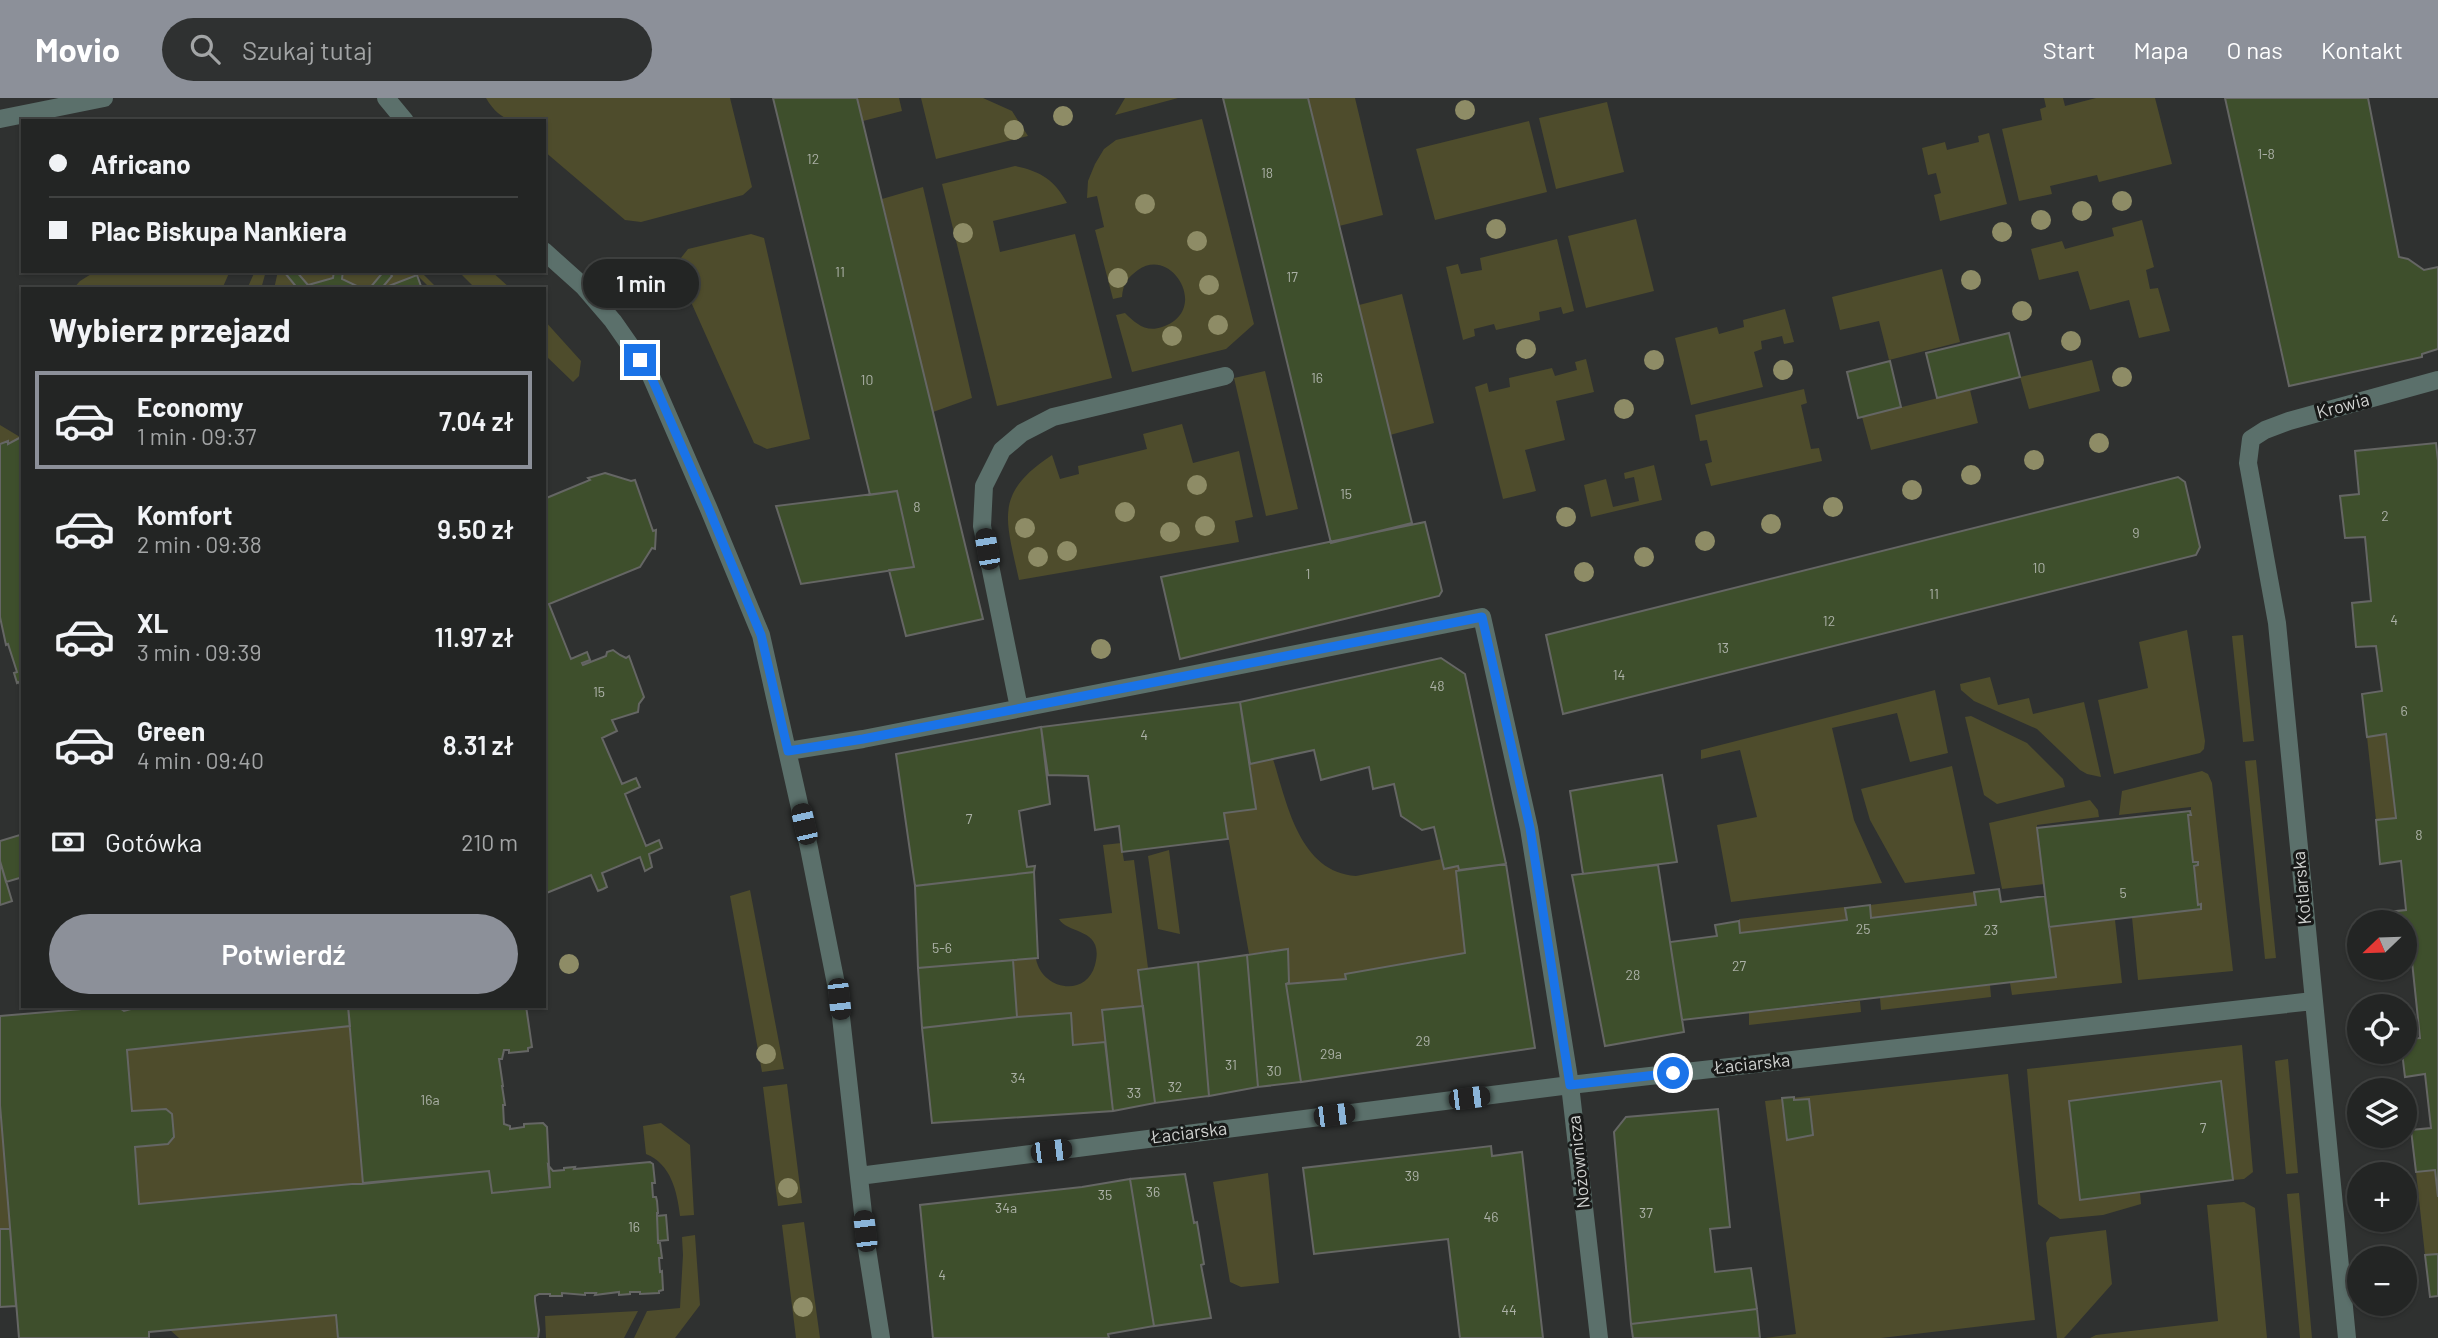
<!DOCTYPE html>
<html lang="pl">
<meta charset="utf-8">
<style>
:root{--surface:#232524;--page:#2f3131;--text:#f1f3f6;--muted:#a3a5a6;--line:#404241;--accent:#8c9099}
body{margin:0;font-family:Barlow,sans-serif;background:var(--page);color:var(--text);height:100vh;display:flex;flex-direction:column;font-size:26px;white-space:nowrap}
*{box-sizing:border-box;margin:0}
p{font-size:23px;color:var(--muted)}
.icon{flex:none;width:38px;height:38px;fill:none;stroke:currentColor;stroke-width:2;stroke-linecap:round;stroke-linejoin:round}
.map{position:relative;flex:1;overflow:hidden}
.panel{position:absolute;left:21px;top:189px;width:525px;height:721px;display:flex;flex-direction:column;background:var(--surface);border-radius:0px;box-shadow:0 2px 5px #0004,0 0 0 2px var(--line)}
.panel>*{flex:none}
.banner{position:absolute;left:21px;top:21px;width:525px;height:154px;border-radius:0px;box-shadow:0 2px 5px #0004,0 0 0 2px var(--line);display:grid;align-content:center;height:154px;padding:0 28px;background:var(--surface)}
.needle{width:46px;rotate:247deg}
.tools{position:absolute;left:2347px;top:812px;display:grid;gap:14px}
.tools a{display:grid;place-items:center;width:70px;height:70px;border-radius:50%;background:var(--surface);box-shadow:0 2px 5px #0004,0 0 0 2px var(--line);font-size:35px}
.end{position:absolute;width:32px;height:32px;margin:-16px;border:9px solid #1a73e8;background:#fff;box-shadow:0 0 0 4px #fff}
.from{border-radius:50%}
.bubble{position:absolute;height:49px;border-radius:24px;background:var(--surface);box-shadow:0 2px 5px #0004,0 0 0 2px var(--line);font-size:23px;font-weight:600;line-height:49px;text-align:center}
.car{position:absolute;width:21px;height:42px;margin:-21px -10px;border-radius:9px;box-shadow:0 0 5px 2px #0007;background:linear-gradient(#222 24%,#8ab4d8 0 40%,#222 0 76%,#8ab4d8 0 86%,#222 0)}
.banner b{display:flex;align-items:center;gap:24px;height:66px;font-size:26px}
.banner b+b{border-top:2px solid var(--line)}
.banner i{width:18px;height:18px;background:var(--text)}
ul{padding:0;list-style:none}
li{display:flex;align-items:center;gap:21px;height:98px;margin:0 14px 10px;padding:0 14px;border:4px solid transparent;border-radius:0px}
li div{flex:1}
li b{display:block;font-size:26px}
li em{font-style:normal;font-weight:600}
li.current{border-color:var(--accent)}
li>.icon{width:63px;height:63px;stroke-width:1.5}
h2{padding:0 28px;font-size:32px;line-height:84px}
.pay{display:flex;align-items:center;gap:18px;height:77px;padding:0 28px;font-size:26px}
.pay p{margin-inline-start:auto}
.button{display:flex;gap:14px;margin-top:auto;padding:14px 28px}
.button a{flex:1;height:80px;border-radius:42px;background:var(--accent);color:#fff;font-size:28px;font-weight:600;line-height:80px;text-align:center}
header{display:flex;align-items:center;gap:42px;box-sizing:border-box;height:98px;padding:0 35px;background:var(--accent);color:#fff}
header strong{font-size:33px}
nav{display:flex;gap:38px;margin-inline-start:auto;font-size:24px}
.search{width:490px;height:63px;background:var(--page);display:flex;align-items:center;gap:18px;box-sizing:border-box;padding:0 24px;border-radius:38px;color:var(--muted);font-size:26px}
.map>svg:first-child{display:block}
.green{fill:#4e4c2c}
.building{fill:#3e4f2c;stroke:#656664;stroke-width:2}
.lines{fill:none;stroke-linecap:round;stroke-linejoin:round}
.minor{stroke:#5b706b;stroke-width:18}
.tree{fill:#8e8c66}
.route{stroke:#1a73e8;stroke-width:9}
.labels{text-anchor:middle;stroke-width:6;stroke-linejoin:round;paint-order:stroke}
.number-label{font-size:14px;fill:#acb1a7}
.street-label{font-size:18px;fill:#d0d2d0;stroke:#181918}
</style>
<header>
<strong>Movio</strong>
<div class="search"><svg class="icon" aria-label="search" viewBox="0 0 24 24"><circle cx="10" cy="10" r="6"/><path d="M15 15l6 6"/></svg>Szukaj tutaj</div>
<nav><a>Start</a><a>Mapa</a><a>O nas</a><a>Kontakt</a></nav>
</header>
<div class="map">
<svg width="2438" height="1240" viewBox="0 0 2438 1240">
<rect width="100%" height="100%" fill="#2f3130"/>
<path class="green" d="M486 0H730L752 89 743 97 641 124 625 122 544 53V23C516 23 502 27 486 0Z
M857 0H899L902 13 863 23Z
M921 0H983L1012 13 1028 38 936 61Z
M1125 0H1178L1115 17Z
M1308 0H1355L1383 117 1339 128Z
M2044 0H2063L2065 8 2096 0H2155L2172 66 2099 84 2097 77 2050 88 2052 96 2019 103 2002 31 2042 22 2040 11 2046 9Z
M1607 4 1624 74 1556 91 1539 20Z
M1202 21 1254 226 1226 251 1132 274 1116 217 1125 215C1135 225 1146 235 1162 229 1211 213 1172 147 1138 172 1127 180 1123 186 1122 199L1113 201 1095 132 1104 129 1097 98 1087 100 1088 83 1095 66 1104 51 1116 42Z
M1529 23 1547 94 1435 122 1416 51Z
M1989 35 2007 106 1940 123 1934 97 1941 95 1936 75 1928 77 1922 50 1945 44 1947 52 1979 44 1978 38Z
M1015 68C1040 73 1055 82 1067 105L993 123 1000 154 1075 136 1112 280 997 308 942 86Z
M923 89 972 300 933 314 882 101Z
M1636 121 1654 193 1586 210 1568 138Z
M2142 122 2154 169 2146 172 2150 191 2158 190 2170 233 2139 240 2129 202 2090 212 2078 173 2039 182 2031 151 2062 143 2065 151 2114 138 2112 130Z
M751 136 764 140 810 341 767 351 754 345 687 195 669 175 688 151Z
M1557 141 1574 213 1563 216 1561 209 1539 214 1540 222 1496 232 1494 226 1474 231 1475 238 1463 242 1446 169 1458 166 1461 176 1482 172 1480 160Z
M1942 171 1960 244 1889 262 1879 223 1840 232 1832 199Z
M96 173H230L222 191H73L80 183Z
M255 173H266L261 191H247Z
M278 173H287L285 175 298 191H274Z
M296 173H334L333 180 308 187Z
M343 173H384L369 191H363L342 181Z
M388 173H420L438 191H431L417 177 381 191 392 178Z
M458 173H491L511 191H476Z
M1402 196 1434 325 1390 337 1359 207Z
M1785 211 1794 244 1784 246 1782 238 1761 243 1762 251 1754 254 1763 289 1691 307 1675 240 1717 229 1719 236 1744 229 1743 222Z
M544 222 581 263 579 278 573 284 544 256Z
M1586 261 1594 294 1556 303 1565 342 1525 352 1536 393 1503 401 1475 289 1487 285 1489 294 1510 289 1509 280 1552 270 1555 278 1577 272 1575 264Z
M2092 262 2100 293 2029 311 2020 279Z
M1265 273 1298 411 1266 418 1234 280Z
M1804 291 1807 305 1801 307 1811 351 1819 350 1822 363 1711 388 1705 366 1712 364 1707 342 1700 343 1695 317Z
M1970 292 1978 325 1871 352 1862 319Z
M1182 326 1193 365 1239 353 1253 419 1235 423 1239 444 1019 482C1006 421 993 396 1052 357L1060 381 1079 376 1078 368 1147 351 1143 336Z
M0 327 20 339 21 341 0 346Z
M1654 367 1662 402 1591 419 1584 387 1606 381 1613 409 1639 403 1634 379 1625 381 1624 375Z
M2187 532 2205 643 2204 651 2200 655 2114 676 2098 602 2148 590 2139 544Z
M2243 537 2254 643 2243 644 2232 538Z
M1990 579 1998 607 2029 600 2033 616 2084 604 2101 679 2087 676 2080 672 2037 631 1974 603 1961 592 1960 586Z
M1935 592 1948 655 1910 664 1897 615 1832 630 1854 722 1882 785 1731 804 1717 727 1757 719 1740 652 1701 661V652Z
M1971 618 2027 645 2063 681 2065 689 1997 706 1984 697 1965 619Z
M2386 636 2396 720 2376 722 2367 639Z
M1273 661C1287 705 1299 774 1356 778L1442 761 1444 770 1458 768 1459 772 1456 773 1465 855 1345 876 1346 881 1289 885 1288 851 1249 856 1224 715 1256 711 1250 666Z
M2256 662 2276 860 2265 861 2245 663Z
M1952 668 1975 776 1905 785 1870 722 1861 691Z
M2202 673 2208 676 2212 685 2233 873 2138 882 2132 819 2201 811V806L2198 807 2194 768 2198 767V764H2193L2188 717H2191V709L2119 717 2122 693Z
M2090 702 2098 712 2099 719 2037 727 2044 786 2002 791 1989 725Z
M1121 745 1124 763 1134 762 1148 870 1138 872 1143 908 1102 912 1105 944 1073 947 1071 915 1017 919 1013 862 1036 861C1042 892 1086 900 1095 867 1105 829 1068 837 1059 821L1112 815 1103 747Z
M1169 752 1180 836 1158 831 1148 758Z
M750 792 784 971 762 974 730 798Z
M1974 794 1976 807 1871 820 1870 807Z
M1845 809 1847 822 1740 835 1739 821Z
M2115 822 2122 885 2012 897 2010 885 2056 879 2049 829Z
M1990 887 1991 899 1881 912 1880 900Z
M1860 903 1861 914 1749 927V915Z
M350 928 363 1086 139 1106 135 1049 174 1039 172 1016 166 1011 132 1013 127 952Z
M2242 947 2253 1074 2244 1081 2233 1082 2221 983 2069 1003 2080 1101 2140 1094 2141 1106 2103 1117 2060 1121 2038 1106 2027 971Z
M2288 961 2298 1075 2286 1076 2275 963Z
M2008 976 2035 1222 1881 1240H1765L1796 1236 1765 1003Z
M787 986 802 1105 778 1108 763 989Z
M0 1007 10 1131H0Z
M661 1025 690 1047 694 1117 680 1118C677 1093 671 1066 646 1056L643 1028Z
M2435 1072 2438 1099V1156L2425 1157 2416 1074Z
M1268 1075 1279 1185 1241 1189 1230 1184 1213 1084Z
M2299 1095 2312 1240H2300L2287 1096Z
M2244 1104 2255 1110 2267 1240H2090L2096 1237 2218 1223 2207 1107Z
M804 1124 820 1240H796L782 1127Z
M2106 1132 2112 1186 2064 1240H2057L2046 1145 2050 1139Z
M695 1137 700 1207 675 1240H634L647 1213 680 1210 683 1157 682 1139Z
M638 1213 624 1240H546L545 1218Z
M336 1217 338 1240H179L170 1232Z"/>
<path class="building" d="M773 0H857L983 521 906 538 889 472 914 469 897 393 870 397Z
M1223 0H1308L1412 425 1331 445Z
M2225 0H2368L2399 159 2408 161 2424 172 2438 169V251L2422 256V259L2289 288Z
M287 173H296L308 187 333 180 334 173H343L342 181 363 191H298L285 175Z
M384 173H388L392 178 381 191 417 177 422 191H369Z
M2009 235 2020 279 1937 300 1926 255Z
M1890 263 1901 309 1858 320 1847 274Z
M23 338V595L19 584 17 585 14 575 17 574 8 546 6 547 0 519V346L8 343V346Z
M2436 345 2438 363V1099L2435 1072 2416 1074 2411 1032 2431 1030 2425 976 2405 979 2402 954H2404V941L2420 940 2411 854 2404 855V824H2388L2387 814 2406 812 2401 763 2380 766 2376 722 2396 720 2386 636 2367 639 2362 596 2382 593 2376 548 2356 549 2352 505 2371 503 2365 439 2345 440 2340 398 2359 396 2355 353Z
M605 375 631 383 635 382 653 433 656 432 655 451 652 450 640 469 549 506 571 561 587 554 590 562 582 565 583 567 606 558 607 554 613 552 620 557 626 560 629 558 644 599 639 606 638 614 612 622 617 633 602 640 622 686 636 680 640 689 625 696 646 748 659 742 662 750 649 756 652 769 645 773 640 759 602 775 607 789 603 791 598 793 591 777 544 796V401L590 382 588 380Z
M2178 379 2185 384 2200 449 2196 457 1563 616 1546 537Z
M897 393 914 469 801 486 776 408Z
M1425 424 1442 493 1439 498 1180 561 1161 479Z
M1441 560 1465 576 1506 766 1459 772 1458 768 1444 771 1434 729 1422 732 1401 718 1394 686 1373 691 1369 669 1321 682 1314 652 1250 666 1240 604Z
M1240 604 1256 711 1224 715 1228 741 1122 754 1119 728 1095 732 1088 678 1048 677 1041 629Z
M1041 629 1050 706 1019 713 1027 769 1035 768 1034 774 915 788 896 656Z
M1662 677 1677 764 1583 776 1570 693Z
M2190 713 2191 717H2188L2193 764H2198V767L2194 768 2198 807 2201 806V811L2049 829 2037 730Z
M23 736V779L6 784 0 763V743Z
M0 763 12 803 0 807Z
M1506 766 1535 950 1301 984 1286 886 1346 881 1345 876 1465 855 1456 773Z
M1658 767 1684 934 1605 948 1572 777Z
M1034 774 1038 860 918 870 915 788Z
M1999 791 2001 804 2045 798 2056 879 1682 922 1670 844 1717 838 1715 827 1739 823 1740 835 1847 822 1845 810 1870 807 1871 820 1976 807 1974 794Z
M1288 851 1289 885 1286 886 1301 984 1258 989 1247 857Z
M1247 857 1258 989 1209 998 1198 864Z
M1013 862 1017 919 922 930 918 870Z
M1198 864 1209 998 1155 1005 1138 872Z
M117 908 124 913 142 908H348L350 928 127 952 132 1013 166 1011 172 1016 174 1039 168 1046 135 1049 139 1106 489 1073 492 1095 550 1089 548 1067 553 1073 564 1072V1070L575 1069 574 1071 650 1064 653 1066 655 1085H652L653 1099H656L657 1103 658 1115H657L658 1145H660L662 1160H659L660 1174 662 1173 663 1192 659 1193V1195L640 1196V1194H630V1196L619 1197V1194L595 1197 596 1195H585V1197L562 1195V1198H550V1196H539L535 1198V1203L539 1232 538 1240H338L336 1217 149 1234V1240H19L0 1007V918Z
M117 908H142L124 913Z
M348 908H526L532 949 528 950V953L509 955V952H504L502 961H499L503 988H502L505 1007H503L504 1026 510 1028V1031L524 1029V1026L543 1025 547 1029 550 1089 492 1095 489 1073 363 1086Z
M1143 908 1155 1005 1113 1013 1102 912Z
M1071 915 1073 947 1105 944 1113 1013 932 1025 922 930 1017 919Z
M2221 983 2233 1082 2080 1102 2069 1003Z
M1794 999V1002L1809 1001 1813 1037 1787 1042 1782 1000Z
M1718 1011 1730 1129 1710 1131 1715 1174 1751 1170 1757 1211 1631 1226 1614 1034 1626 1019Z
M1491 1048 1492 1058 1522 1054 1543 1240H1460L1448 1141 1314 1156 1303 1070Z
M1185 1076 1194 1125 1197 1124 1204 1166 1201 1167 1211 1220 1154 1228 1130 1081Z
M1130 1081 1154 1228 1108 1236 1109 1240H933L920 1107 1082 1089Z
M666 1117 668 1142 658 1143 657 1118Z
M0 1131H10L16 1208 0 1209Z
M2438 1156V1198L2430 1199 2425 1157Z
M1757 1211 1760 1240H1633L1631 1226Z"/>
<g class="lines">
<path class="minor" d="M386 0 405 23
M0 21 104 0
M544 153 583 188 613 223 650 276 708 409 761 537 809 750 839 901 867 1151 881 1240
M1019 610 982 428 984 388 1002 352 1022 335 1053 319 1225 278
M788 653 863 641 1150 585 1482 519 1529 730 1570 987 1599 1240
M859 1078 1570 987 2313 903
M2347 1240 2277 525 2248 365 2251 341 2265 332 2289 323 2438 282"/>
</g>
<g class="tree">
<circle cx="1465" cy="12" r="10"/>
<circle cx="1063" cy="18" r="10"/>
<circle cx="1014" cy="32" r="10"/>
<circle cx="2122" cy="103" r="10"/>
<circle cx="1145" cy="106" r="10"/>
<circle cx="2082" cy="113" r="10"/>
<circle cx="2041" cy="122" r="10"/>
<circle cx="1496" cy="131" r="10"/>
<circle cx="2002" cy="134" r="10"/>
<circle cx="963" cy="135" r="10"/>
<circle cx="1197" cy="143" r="10"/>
<circle cx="1118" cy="180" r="10"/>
<circle cx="1971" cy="182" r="10"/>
<circle cx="1209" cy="187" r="10"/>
<circle cx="2022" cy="213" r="10"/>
<circle cx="1218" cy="227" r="10"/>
<circle cx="1172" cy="238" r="10"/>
<circle cx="2071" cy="243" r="10"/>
<circle cx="1526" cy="251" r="10"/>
<circle cx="1654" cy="262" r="10"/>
<circle cx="1783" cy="272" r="10"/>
<circle cx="2122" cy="279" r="10"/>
<circle cx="1624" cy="311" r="10"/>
<circle cx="2099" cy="345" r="10"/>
<circle cx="2034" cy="362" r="10"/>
<circle cx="1971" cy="377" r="10"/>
<circle cx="1197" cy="387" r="10"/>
<circle cx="1912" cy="392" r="10"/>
<circle cx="1833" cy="409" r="10"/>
<circle cx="1125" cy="414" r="10"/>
<circle cx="1566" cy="419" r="10"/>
<circle cx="1771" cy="426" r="10"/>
<circle cx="1205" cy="428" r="10"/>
<circle cx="1025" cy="430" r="10"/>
<circle cx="1170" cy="434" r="10"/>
<circle cx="1705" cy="443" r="10"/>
<circle cx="1067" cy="453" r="10"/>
<circle cx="1038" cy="459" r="10"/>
<circle cx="1644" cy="459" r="10"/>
<circle cx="1584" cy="474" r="10"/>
<circle cx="1101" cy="551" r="10"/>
<circle cx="569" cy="866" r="10"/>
<circle cx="766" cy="956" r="10"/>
<circle cx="788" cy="1090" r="10"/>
<circle cx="803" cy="1209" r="10"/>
</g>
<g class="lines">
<path class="route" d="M640 262 650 276 708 409 761 537 788 653 863 641 1150 585 1482 519 1530 730 1570 987 1673 975"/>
</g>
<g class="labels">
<g class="number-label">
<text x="2266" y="61">1-8</text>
<text x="813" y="66">12</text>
<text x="1267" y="80">18</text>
<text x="840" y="179">11</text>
<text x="1292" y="184">17</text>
<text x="1317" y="285">16</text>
<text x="867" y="287">10</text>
<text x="1346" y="401">15</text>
<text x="917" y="414">8</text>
<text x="2385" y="423">2</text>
<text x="2136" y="440">9</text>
<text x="2039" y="475">10</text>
<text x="1308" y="481">1</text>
<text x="1934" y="501">11</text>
<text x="2394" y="527">4</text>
<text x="1829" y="528">12</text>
<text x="1723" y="555">13</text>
<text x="1619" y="582">14</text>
<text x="1437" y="593">48</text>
<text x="599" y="599">15</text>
<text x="2404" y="618">6</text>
<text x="1144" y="642">4</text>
<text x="969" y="726">7</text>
<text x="2419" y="742">8</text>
<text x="2123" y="800">5</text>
<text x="1863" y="836">25</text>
<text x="1991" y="837">23</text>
<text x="942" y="855">5-6</text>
<text x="1739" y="873">27</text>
<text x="1633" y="882">28</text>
<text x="1423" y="948">29</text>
<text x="1331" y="961">29a</text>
<text x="1231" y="972">31</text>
<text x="1274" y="978">30</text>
<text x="1018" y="985">34</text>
<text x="1175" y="994">32</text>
<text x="1134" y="1000">33</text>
<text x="430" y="1007">16a</text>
<text x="2203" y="1035">7</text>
<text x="1412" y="1083">39</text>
<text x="1153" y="1099">36</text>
<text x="1105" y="1102">35</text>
<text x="1006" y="1115">34a</text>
<text x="1646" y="1120">37</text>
<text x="1491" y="1124">46</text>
<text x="634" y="1134">16</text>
<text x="942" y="1182">4</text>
<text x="1509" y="1217">44</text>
</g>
<g class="street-label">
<text transform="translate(2343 308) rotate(-15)" y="6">Krowia</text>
<text transform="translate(2302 790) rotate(-95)" y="6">Kotlarska</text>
<text transform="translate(1752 966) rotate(-6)" y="6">Łaciarska</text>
<text transform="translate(1189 1035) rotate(-7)" y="6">Łaciarska</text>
<text transform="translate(1579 1064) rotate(-96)" y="6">Nożownicza</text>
</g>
</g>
</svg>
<div class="tools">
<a><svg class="needle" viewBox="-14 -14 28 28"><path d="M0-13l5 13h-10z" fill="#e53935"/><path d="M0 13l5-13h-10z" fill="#a3a5a6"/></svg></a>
<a><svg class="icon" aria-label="locate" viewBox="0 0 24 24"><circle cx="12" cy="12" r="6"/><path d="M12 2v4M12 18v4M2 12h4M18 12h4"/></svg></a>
<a><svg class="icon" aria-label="layers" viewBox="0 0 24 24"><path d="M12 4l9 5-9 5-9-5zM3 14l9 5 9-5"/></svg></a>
<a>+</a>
<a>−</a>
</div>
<i class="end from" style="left:1673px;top:975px"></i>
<i class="end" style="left:640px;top:262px"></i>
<div class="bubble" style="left:583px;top:161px;width:116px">1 min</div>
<i class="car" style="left:987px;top:451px;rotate:350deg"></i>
<i class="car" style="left:804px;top:726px;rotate:347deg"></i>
<i class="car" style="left:839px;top:901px;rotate:174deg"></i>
<i class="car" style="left:1469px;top:1000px;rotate:83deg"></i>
<i class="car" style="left:1334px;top:1017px;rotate:83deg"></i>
<i class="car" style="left:1051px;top:1053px;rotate:83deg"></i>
<i class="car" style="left:865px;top:1133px;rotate:353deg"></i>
<div class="banner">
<b><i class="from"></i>Africano</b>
<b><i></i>Plac Biskupa Nankiera</b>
</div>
<section class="panel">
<h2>Wybierz przejazd</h2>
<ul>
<li class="current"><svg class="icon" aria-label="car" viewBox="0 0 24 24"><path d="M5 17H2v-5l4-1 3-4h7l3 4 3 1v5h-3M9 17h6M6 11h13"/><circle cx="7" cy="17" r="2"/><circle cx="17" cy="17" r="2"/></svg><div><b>Economy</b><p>1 min · 09:37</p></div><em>7.04 zł</em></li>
<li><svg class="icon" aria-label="car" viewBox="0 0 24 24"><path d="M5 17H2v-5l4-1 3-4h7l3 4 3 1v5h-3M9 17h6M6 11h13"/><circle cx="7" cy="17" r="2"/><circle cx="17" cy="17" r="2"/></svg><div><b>Komfort</b><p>2 min · 09:38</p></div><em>9.50 zł</em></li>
<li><svg class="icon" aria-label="car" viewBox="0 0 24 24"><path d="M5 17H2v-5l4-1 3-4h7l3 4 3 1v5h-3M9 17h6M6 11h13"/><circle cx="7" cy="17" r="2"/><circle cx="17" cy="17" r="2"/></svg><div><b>XL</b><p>3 min · 09:39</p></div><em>11.97 zł</em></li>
<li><svg class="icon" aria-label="car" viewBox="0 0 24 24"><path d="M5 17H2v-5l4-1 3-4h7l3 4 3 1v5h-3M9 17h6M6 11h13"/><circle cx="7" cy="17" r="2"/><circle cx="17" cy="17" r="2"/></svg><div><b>Green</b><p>4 min · 09:40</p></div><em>8.31 zł</em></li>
</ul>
<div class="pay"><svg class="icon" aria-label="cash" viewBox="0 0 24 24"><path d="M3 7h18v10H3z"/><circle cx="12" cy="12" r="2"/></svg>Gotówka<p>210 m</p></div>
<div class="button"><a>Potwierdź</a></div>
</section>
</div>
